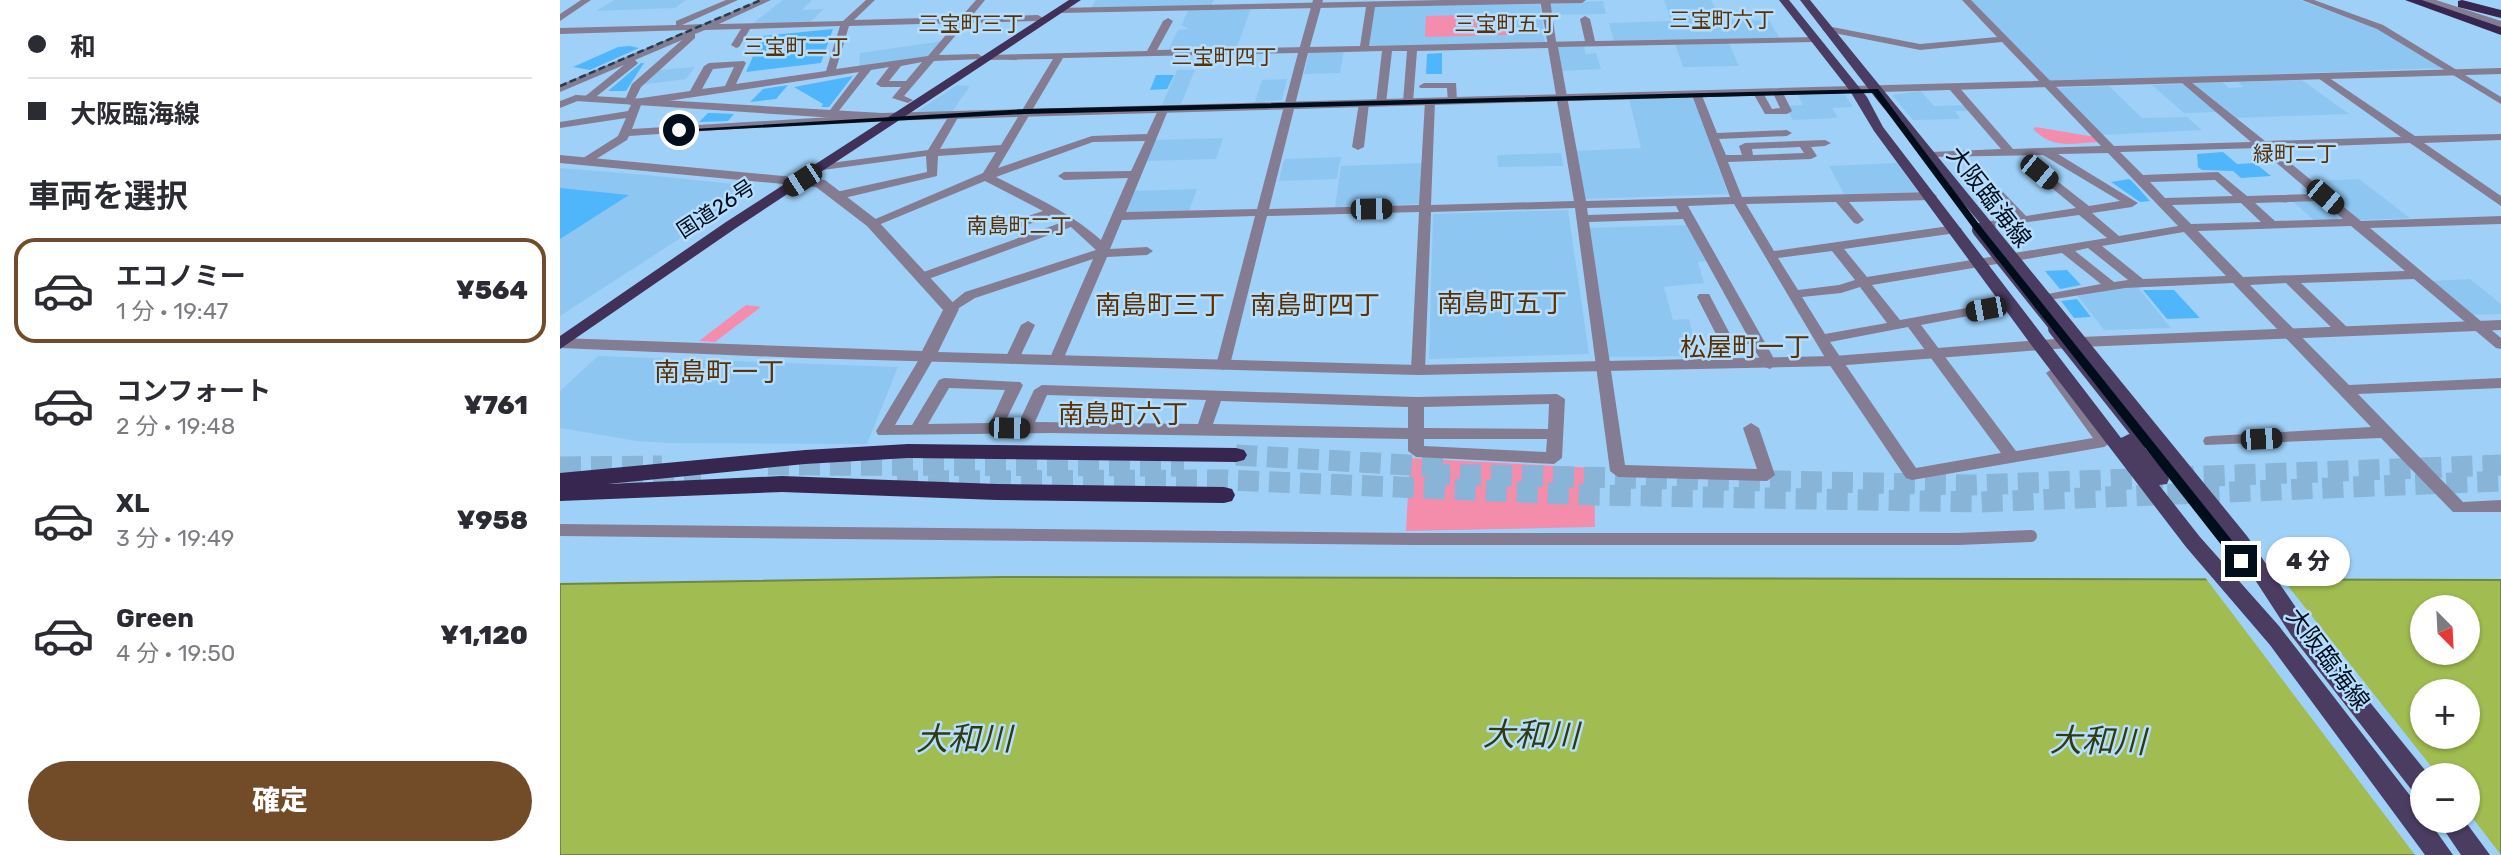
<!DOCTYPE html>
<html lang="ja">
<meta charset="utf-8">
<style>
:root{--surface:#fff;--page:#f2f2f3;--text:#2b2b33;--muted:#7c7c81;--line:#e1e1e2;--accent:#724c29}
body{margin:0;font-family:Rubik,"Noto Sans JP",sans-serif;background:var(--page);color:var(--text);height:100vh;display:flex;flex-direction:column;font-size:26px;white-space:nowrap}
*{box-sizing:border-box;margin:0}
p{font-size:23px;color:var(--muted)}
.icon{flex:none;width:38px;height:38px;fill:none;stroke:currentColor;stroke-width:2;stroke-linecap:round;stroke-linejoin:round}
.map{position:relative;flex:1;overflow:hidden}
.drawer{display:flex;flex-direction:column;background:var(--surface);width:560px}
.drawer>*{flex:none}
.hud{display:grid;align-content:center;height:154px;padding:0 28px;background:var(--surface)}
.needle{width:46px;rotate:156deg}
.tools{position:absolute;left:1850px;top:595px;display:grid;gap:14px}
.tools a{display:grid;place-items:center;width:70px;height:70px;border-radius:50%;background:var(--surface);box-shadow:0 2px 5px #0004;font-size:35px}
.end{position:absolute;width:32px;height:32px;margin:-16px;border:9px solid #000e1b;background:#fff;box-shadow:0 0 0 4px #fff}
.from{border-radius:50%}
.bubble{position:absolute;height:49px;border-radius:24px;background:var(--surface);box-shadow:0 2px 5px #0004;font-size:23px;font-weight:800;line-height:49px;text-align:center}
.car{position:absolute;width:21px;height:42px;margin:-21px -10px;border-radius:9px;box-shadow:0 0 5px 2px #0007;background:linear-gradient(#222 24%,#8ab4d8 0 40%,#222 0 76%,#8ab4d8 0 86%,#222 0)}
.hud b{display:flex;align-items:center;gap:24px;height:66px;font-size:26px}
.hud b+b{border-top:2px solid var(--line)}
.hud i{width:18px;height:18px;background:var(--text)}
ul{padding:0;list-style:none}
li{display:flex;align-items:center;gap:21px;height:105px;margin:0 14px 10px;padding:0 14px;border:4px solid transparent;border-radius:21px}
li div{flex:1}
li b{display:block;font-size:26px}
li em{font-style:normal;font-weight:800}
li.selected{border-color:var(--accent)}
li>.icon{width:63px;height:63px;stroke-width:1.5}
h2{padding:0 28px;font-size:32px;line-height:84px}
.button{display:flex;gap:14px;margin-top:auto;padding:14px 28px}
.button a{flex:1;height:80px;border-radius:42px;background:var(--accent);color:#fff;font-size:28px;font-weight:800;line-height:80px;text-align:center}
main{display:flex;flex:1;min-height:0}
.map>svg:first-child{display:block}
.built{fill:#8ec6f2}
.green{fill:#f48dab}
.water{fill:#a1bc50;stroke:#718840;stroke-width:2;fill-rule:evenodd}
.pier{fill:#9fd1f8}
.building{fill:#50b6fc}
.lines{fill:none;stroke-linecap:round;stroke-linejoin:round}
.motorway-tunnel{stroke:#87b4d7;stroke-width:21;stroke-dasharray:21 10;stroke-linecap:butt}
.pedestrian{stroke:#847c92;stroke-width:12}
.minor{fill:#847c92;fill-rule:evenodd}
.tertiary{fill:#847c92;fill-rule:evenodd}
.primary{fill:#4b3c62;fill-rule:evenodd}
.trunk{fill:#413159;fill-rule:evenodd}
.motorway{fill:#372650;fill-rule:evenodd}
.rail{stroke:#263c50;stroke-width:2.5;stroke-dasharray:7 3.5;stroke-linecap:butt}
.primary-bridge-far1{stroke:#4b3c62;stroke-width:14}
.primary-bridge{stroke:#4b3c62;stroke-width:18}
.route{fill:#000e1b}
.labels{text-anchor:middle;stroke-width:5;stroke-linejoin:round;paint-order:stroke}
.far-neighbourhood-label{font-size:21px;fill:#593103;stroke:#b5ddfd}
.far-street-label{font-size:21px;fill:#000e1b;stroke:#b5ddfd}
.street-label{font-size:24px;fill:#000e1b;stroke:#b5ddfd}
.neighbourhood-label{font-size:26px;fill:#593103;stroke:#b5ddfd}
.near-water-label{font-size:32px;font-style:italic;fill:#303a0e;stroke:#b5ddfd}
</style>
<main>
<section class="drawer">
<div class="hud">
<b><i class="from"></i>和</b>
<b><i></i>大阪臨海線</b>
</div>
<h2>車両を選択</h2>
<ul>
<li class="selected"><svg class="icon" aria-label="car" viewBox="0 0 24 24"><path d="M5 17H2v-5l4-1 3-4h7l3 4 3 1v5h-3M9 17h6M6 11h13"/><circle cx="7" cy="17" r="2"/><circle cx="17" cy="17" r="2"/></svg><div><b>エコノミー</b><p>1 分 · 19:47</p></div><em>¥564</em></li>
<li><svg class="icon" aria-label="car" viewBox="0 0 24 24"><path d="M5 17H2v-5l4-1 3-4h7l3 4 3 1v5h-3M9 17h6M6 11h13"/><circle cx="7" cy="17" r="2"/><circle cx="17" cy="17" r="2"/></svg><div><b>コンフォート</b><p>2 分 · 19:48</p></div><em>¥761</em></li>
<li><svg class="icon" aria-label="car" viewBox="0 0 24 24"><path d="M5 17H2v-5l4-1 3-4h7l3 4 3 1v5h-3M9 17h6M6 11h13"/><circle cx="7" cy="17" r="2"/><circle cx="17" cy="17" r="2"/></svg><div><b>XL</b><p>3 分 · 19:49</p></div><em>¥958</em></li>
<li><svg class="icon" aria-label="car" viewBox="0 0 24 24"><path d="M5 17H2v-5l4-1 3-4h7l3 4 3 1v5h-3M9 17h6M6 11h13"/><circle cx="7" cy="17" r="2"/><circle cx="17" cy="17" r="2"/></svg><div><b>Green</b><p>4 分 · 19:50</p></div><em>¥1,120</em></li>
</ul>
<div class="button"><a>確定</a></div>
</section>
<div class="map">
<svg width="1941" height="855" viewBox="0 0 1941 855">
<rect width="100%" height="100%" fill="#9fd1f8"/>
<path class="built" d="M54 0H126L115 8 36 11Z
M223 0H252L242 10 264 9 249 23 192 24Z
M536 0H654L651 6 531 8Z
M1104 0H1151L1161 21 1209 20 1220 39 1054 42 1049 23 1111 21Z
M1409 0H1739L1816 28 1883 68 1489 82Z
M1043 1 1046 14 991 15 989 4Z
M980 4 985 43 809 46 814 7Z
M691 8 676 50 608 51 618 30 629 29 621 25 629 9Z
M383 41 372 56 299 67 300 53Z
M1169 43 1179 66 1123 67 1115 44Z
M1024 46 1026 54 1036 53 1041 69 999 71 998 47Z
M784 51 780 73 744 74 749 53Z
M135 67 126 79 80 85 97 70Z
M617 70H635L621 104 602 105Z
M727 79 722 100 695 102 702 80Z
M1742 80 1789 114 1673 118 1632 83 1662 82 1669 88 1683 87 1678 82Z
M1624 84 1657 112 1624 113 1592 85Z
M397 85 410 86 392 112H356Z
M1549 86 1582 118 1627 117 1642 130 1542 135 1495 88Z
M1361 91 1374 106 1406 105 1410 111H1395L1400 119 1353 120 1332 95Z
M1279 94 1285 95 1293 107 1272 108 1278 118 1233 120 1225 106 1243 105 1238 95Z
M1130 98 1134 99 1168 194 1023 199 1014 151 1081 148 1069 99Z
M663 138 656 159 586 161 595 140Z
M1001 153 1003 166 938 167 937 155Z
M781 157 777 179 719 181 724 159Z
M862 163 860 204 775 207 781 166Z
M1337 163 1358 192 1284 194 1269 166Z
M0 168 86 175 194 186 193 191 0 316Z
M1799 179 1850 218 1799 220 1751 181Z
M637 189 629 211 570 213 565 210 573 191Z
M1765 199 1791 220 1756 222 1731 200Z
M1008 210 1029 354 869 359 873 214Z
M1126 225 1146 261 1138 262 1144 283 1104 287 1113 320 1129 319 1138 356 1047 357 1026 228Z
M1910 279 1941 304V314L1911 315 1870 281Z
M1576 285 1611 328 1544 330 1517 295Z
M38 356 174 361 338 367 307 444 109 443 77 441 0 428V391Z"/>
<path class="green" d="M950 14 952 35 865 37 866 16Z
M1476 127 1535 137 1540 142C1514 143 1493 150 1473 129Z
M186 305 201 307 155 342 139 341Z
M850 458 1034 468 1035 527 846 531Z"/>
<path class="water" d="M442 577 1941 580V855H0V584ZM1862 607H1908V653H1862ZM1862 691H1908V737H1862ZM1862 775H1908V821H1862Z"/>
<path class="pier" d="M1644 576H1720L1878 775H1862V821H1908V812L1941 855H1855Z"/>
<path class="building" d="M273 29 261 63 186 72 202 36Z
M70 46 79 48 30 70 13 67 58 47Z
M882 53V74H866L867 54Z
M81 63H84L66 91H48Z
M596 75H614L607 89 590 90Z
M293 76 269 107H261L263 104 234 87Z
M228 85 216 99 190 102 203 89Z
M148 113H154L174 114 168 121 139 122Z
M1663 152 1677 164 1695 163 1711 176 1681 178 1673 171 1642 170 1638 167 1637 154Z
M1569 179 1572 181 1590 201 1580 202 1551 182Z
M0 188 69 195 0 239Z
M1507 270 1521 285 1500 289 1485 271Z
M1583 290H1614L1640 318 1607 319Z
M1517 299 1531 317 1514 318 1501 301Z"/>
<g class="lines">
<path class="motorway-tunnel" d="M676 455 884 467
M208 465 624 466
M0 467 102 466
M869 474 1412 485 1941 465
M337 481 665 480 1035 495 1419 502 1941 481
M0 482 141 481"/>
<path class="pedestrian" d="M0 530 853 539H1398L1471 536"/>
<path class="minor" d="M21 0H31L0 21V14Z
M166 0H178L122 25 143 24 199 0H211L159 24 283 21 306 0H315L294 20 401 17 416 0H425L411 17 478 15 483 18 478 21 406 23 379 55 418 54 423 57 421 59 374 61 344 96 353 100 348 103 332 98 341 87H321L316 84 329 67 311 70 274 117 322 114 327 117 326 119 69 136 67 140 28 164H20V160L58 136 66 118 0 128V122L68 111 71 105 64 102 72 84 122 40 75 60 78 63 76 65 32 100 23 98 64 65 0 92V85L129 30 0 34V28L116 25V21ZM396 23 368 56 276 69 289 26ZM280 26 266 71 176 84 186 63 184 61 149 63 144 66 130 91 75 99 81 87 135 38V34L145 30 181 29 171 45 176 48 179 47 190 29ZM362 62 346 81H329L341 66ZM174 67 165 86 142 89 153 69ZM299 72 267 114 271 117 72 129 81 105Z
M883 0H1026L1022 3 815 7 809 46 1025 41 1020 19 1025 16 1030 19 1035 41 1257 37 1259 39 1254 42 998 47 1026 201 1170 197 1132 95 1141 93 1157 133 1227 130 1232 133 1227 136 1159 139 1166 155H1182L1179 146 1185 143 1265 140 1271 143 1265 146 1251 147 1257 156 1251 159 1168 162 1182 197 1371 192 1377 196 1371 200 1289 202 1304 220 1298 224 1294 223 1276 202 1186 204 1214 251 1396 225 1402 229 1396 233 1284 249 1307 277 1547 238 1519 215 1425 228V222L1454 217 1432 194 1438 190 1442 191 1466 216 1516 208 1475 174V170H1483L1529 206 1560 201 1483 155 1367 157 1365 155 1371 152 1441 149 1390 90V86H1398L1453 149 1541 146 1442 42 1360 50 1264 31 1262 29 1267 26 1360 44 1437 37 1402 0H1411L1554 146 1691 142 1622 83V79L1626 78 1705 141 1841 137 1758 78 1757 76 1762 73 1855 136 1941 134V140L1864 143 1941 196V206L1850 143 1712 148 1801 221 1941 216V224L1810 228 1941 338V349L1936 348 1854 279 1741 283 1789 329 1791 332 1784 336 1779 335 1726 283 1690 285 1789 385 1941 378V388L1798 394 1903 502 1941 500V512H1893L1821 438 1645 445 1643 441 1645 437 1651 436 1811 427 1673 283 1565 288 1482 301 1480 298 1482 295 1541 284 1502 253 1312 285 1340 320 1451 300 1456 301 1458 304 1456 307 1361 325 1456 451 1533 438 1486 373 1493 368 1498 370 1552 442 1544 447 1352 480 1346 478 1267 361 1174 204 1128 206 1217 364 1210 369 1205 367 1191 344H1161L1137 297 1139 294H1149L1171 336 1187 335 1123 219 1029 222 1065 465 1197 469 1183 428 1191 423 1199 428 1215 475 1207 481 1058 477 1050 471 1015 208 871 212 865 370 858 375 851 370 859 212 707 216 670 365 663 370 656 365 695 216 562 220 550 249 587 247 593 251 587 255 547 257 503 360 496 365 489 360 533 259 415 298 391 313 384 309 405 292 536 250 511 227 363 281 356 277 358 274 503 222 492 216 455 229H447V223L483 211 425 181 316 226H308L306 223 423 173 436 152 378 156 377 176 280 199 276 198V192L367 172 366 156 263 170 257 167 263 164 368 150 390 114 395 111 400 114 380 149 441 145 493 59 428 60 423 57 425 55 587 51 603 21 608 18 613 21 597 50 800 46 806 7 500 13 496 10 497 8ZM988 48 1014 201 871 205 875 101 870 98 865 101 859 205 709 209 748 53 822 51 816 103 821 106 826 103 832 51H847L843 102 848 105 853 102 857 51ZM738 53 697 209 566 212 609 108 604 105 599 108 587 134 532 136 438 168 503 58ZM585 141 571 171 504 172 498 176 504 180 568 178 541 240C509 212 473 196 436 177L533 142ZM1240 147 1244 153 1193 155 1192 149ZM1699 148 1753 194 1687 196 1658 172 1583 175 1560 152ZM1548 153 1618 226 1559 236 1532 213 1572 207 1578 203 1498 154ZM1655 180 1673 196 1605 198 1590 182ZM1762 201 1783 219 1715 221 1695 203ZM1681 203 1701 222 1631 224 1612 205ZM1116 206 1119 212 1028 215 1027 208ZM1791 226 1845 271 1683 277 1638 231ZM1624 232 1666 276 1583 279 1542 246ZM1528 248 1568 280 1554 282 1515 251ZM1272 251 1295 280 1279 285 1238 290 1218 258ZM1300 287 1327 323 1265 334 1242 297 1281 293ZM1348 327 1441 453 1356 468 1270 342Z
M1742 0H1754L1823 25 1941 97V104L1817 29Z
M864 83H896L897 101 888 103 887 88H860L859 86Z
M1194 91H1202L1212 109 1220 108 1213 93 1222 91 1232 111 1227 114H1205L1193 93Z
M16 95 21 98 20 100 0 108V101Z
M804 100 809 103 804 147 798 150 792 147 799 103Z
M468 321 475 325 459 359 452 364 447 362 445 359 461 325Z
M368 351 375 356 335 425H352L379 380 384 378 460 382 463 385 445 422H459L474 390 482 385 856 397 997 394 1005 399 1002 458 994 464 856 457 848 451V439L492 433 318 435 316 431 361 356ZM389 388 445 390 430 423 368 424ZM487 395 646 400 638 424 475 422ZM661 401 848 407V428L653 424ZM989 404 988 429 864 428V407ZM864 439H987L986 452 864 446Z"/>
<path class="tertiary" d="M753 0H763L749 50 744 53 739 50Z
M980 0H990L997 48 988 46Z
M1861 0H1876L1941 21V27Z
M1941 68V74L322 121 16 101 10 98 16 95 322 113Z
M0 155 265 180 317 220 399 309 378 352 858 365 1274 356 1521 337 1941 320V330L1521 347 1274 366 858 375 242 358 0 348V338L362 351 383 310 307 226 256 187 0 163Z"/>
<path class="primary" d="M1219 0H1229L1307 97 1323 127 1561 438 1569 434 1575 436 1607 474 1609 479 1607 484 1599 485 1640 537 1719 626 1862 811V821H1869L1893 855H1865L1710 645 1626 547 1475 350 1314 131 1290 91Z
M1240 0H1250L1687 536 1752 631 1869 775H1862V796L1854 793 1731 635 1673 546 1424 228 1317 100Z
M1878 821H1905L1930 855H1901Z"/>
<path class="trunk" d="M509 0H521L176 228 0 349V336L166 222Z"/>
<path class="motorway" d="M1845 0H1862L1941 27V35Z
M1902 0 1941 10V18L1898 7V1Z
M348 444 676 448 684 450 687 455 684 460 676 462 348 458 245 464 48 484 222 476 437 484 664 487 672 489 675 495 672 501 664 503 437 500 222 492 0 501V473L245 450Z"/>
<path class="rail" d="M0 86 201 0"/>
<path class="primary-bridge-far1" d="M1419 230 1498 329"/>
<path class="primary-bridge" d="M1497 328 1585 439"/>
</g>
<path class="route" d="M1318 89 1422 228 1686 558V565H1677L1416 232 1313 93 465 114 119 132 115 130 465 109Z"/>
<g class="labels">
<g class="far-neighbourhood-label">
<text x="1162" y="27">三宝町六丁</text>
<text x="411" y="31">三宝町三丁</text>
<text x="947" y="31">三宝町五丁</text>
<text x="236" y="54">三宝町二丁</text>
<text x="664" y="64">三宝町四丁</text>
<text x="1735" y="161">緑町二丁</text>
<text x="459" y="233">南島町二丁</text>
</g>
<g class="far-street-label">
<text transform="translate(156 209) rotate(-33)" y="7">国道26号</text>
</g>
<g class="street-label">
<text transform="translate(1429 197) rotate(52)" y="8">大阪臨海線</text>
<text transform="translate(1768 659) rotate(53)" y="8">大阪臨海線</text>
</g>
<g class="neighbourhood-label">
<text x="942" y="312">南島町五丁</text>
<text x="600" y="314">南島町三丁</text>
<text x="755" y="314">南島町四丁</text>
<text x="1185" y="356">松屋町一丁</text>
<text x="159" y="381">南島町一丁</text>
<text x="563" y="423">南島町六丁</text>
</g>
<g class="near-water-label">
<text transform="translate(971 735) rotate(1)" y="11">大和川</text>
<text x="404" y="750">大和川</text>
<text transform="translate(1538 741) rotate(1)" y="11">大和川</text>
</g>
</g>
</svg>
<div class="tools">
<a><svg class="needle" viewBox="-14 -14 28 28"><path d="M0-13l5 13h-10z" fill="#e53935"/><path d="M0 13l5-13h-10z" fill="#7c7c81"/></svg></a>
<a>+</a>
<a>−</a>
</div>
<i class="end from" style="left:119px;top:130px"></i>
<i class="end" style="left:1681px;top:561px"></i>
<div class="bubble" style="left:1706px;top:537px;width:84px">4 分</div>
<i class="car" style="left:1479px;top:172px;rotate:129deg"></i>
<i class="car" style="left:242px;top:180px;rotate:237deg"></i>
<i class="car" style="left:1765px;top:197px;rotate:130deg"></i>
<i class="car" style="left:811px;top:209px;rotate:89deg"></i>
<i class="car" style="left:1426px;top:309px;rotate:259deg"></i>
<i class="car" style="left:449px;top:428px;rotate:91deg"></i>
<i class="car" style="left:1701px;top:439px;rotate:87deg"></i>
</div>
</main>
